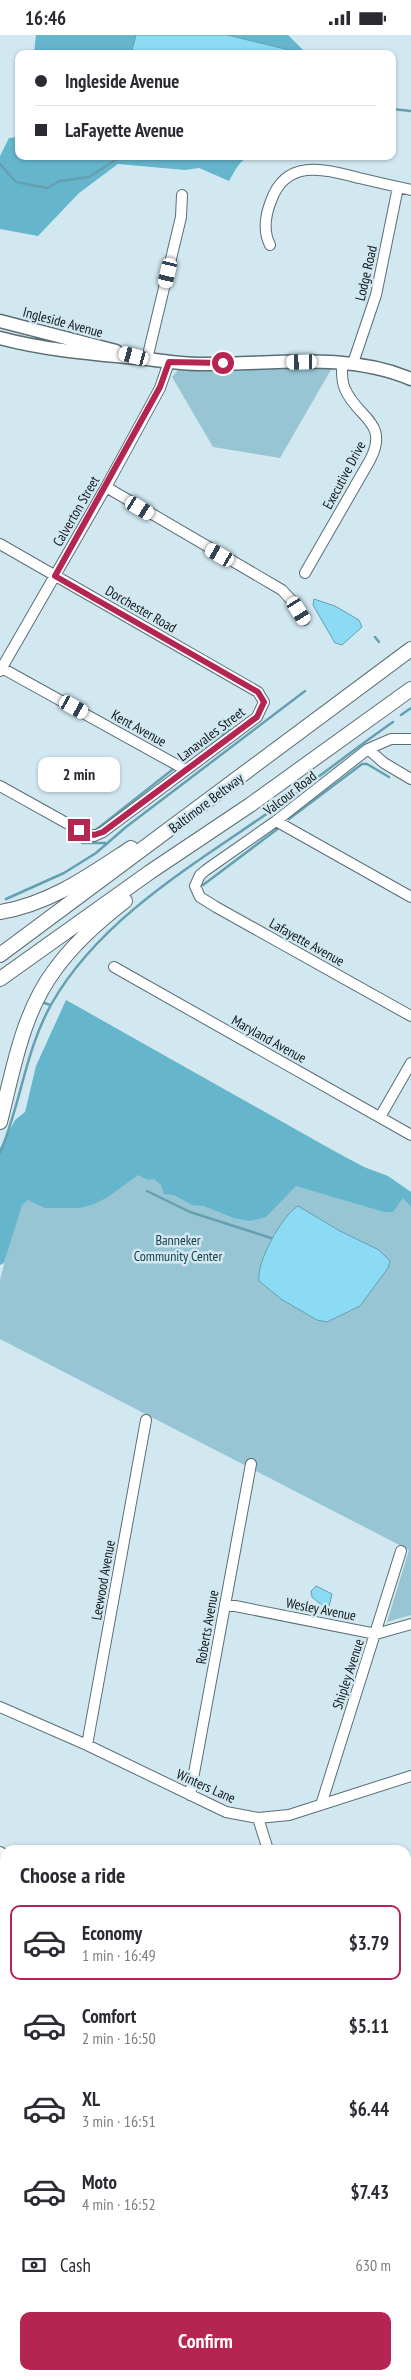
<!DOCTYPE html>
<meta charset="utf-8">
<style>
:root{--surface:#fff;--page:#f7f7f7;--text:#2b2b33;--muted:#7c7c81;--line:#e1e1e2;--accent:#b52551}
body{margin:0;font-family:"PT Sans Narrow",sans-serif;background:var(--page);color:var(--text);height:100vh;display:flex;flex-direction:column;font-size:19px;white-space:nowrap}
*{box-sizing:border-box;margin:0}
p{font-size:16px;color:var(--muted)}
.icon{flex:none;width:28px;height:28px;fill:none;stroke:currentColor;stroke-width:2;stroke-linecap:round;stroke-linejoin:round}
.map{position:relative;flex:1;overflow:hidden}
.side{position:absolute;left:0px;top:1810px;width:411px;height:535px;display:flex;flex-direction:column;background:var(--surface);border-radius:15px 15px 0 0;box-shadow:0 1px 4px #0004}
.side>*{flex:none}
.banner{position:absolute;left:15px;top:15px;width:381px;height:110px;border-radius:10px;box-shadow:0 1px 4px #0004;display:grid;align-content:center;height:110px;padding:0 20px;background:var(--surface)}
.end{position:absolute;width:22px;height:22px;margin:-11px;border:6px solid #b52551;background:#fff;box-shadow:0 0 0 2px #fff}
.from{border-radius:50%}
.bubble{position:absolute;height:35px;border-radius:10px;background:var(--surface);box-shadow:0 1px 4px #0004;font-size:16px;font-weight:700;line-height:35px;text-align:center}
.car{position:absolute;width:15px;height:30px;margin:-15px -8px;border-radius:6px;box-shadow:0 0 4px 1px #0007;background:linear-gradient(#fff 24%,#345 0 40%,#fff 0 76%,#345 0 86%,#fff 0)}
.banner b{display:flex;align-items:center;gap:18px;height:48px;font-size:19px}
.banner b+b{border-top:1px solid var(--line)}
.banner i{width:12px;height:12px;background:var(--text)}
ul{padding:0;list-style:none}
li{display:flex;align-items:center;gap:15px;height:75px;margin:0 10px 8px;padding:0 10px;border:2px solid transparent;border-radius:10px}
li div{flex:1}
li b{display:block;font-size:19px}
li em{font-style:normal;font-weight:700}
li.on{border-color:var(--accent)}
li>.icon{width:45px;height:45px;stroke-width:1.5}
h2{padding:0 20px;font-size:22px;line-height:60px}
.pay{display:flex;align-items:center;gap:12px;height:55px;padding:0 20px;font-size:19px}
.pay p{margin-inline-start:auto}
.primary-button{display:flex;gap:10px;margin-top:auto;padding:10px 20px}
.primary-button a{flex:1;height:58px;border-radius:10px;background:var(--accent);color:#fff;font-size:20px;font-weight:700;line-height:58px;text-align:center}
.status{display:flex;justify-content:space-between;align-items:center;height:35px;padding:0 25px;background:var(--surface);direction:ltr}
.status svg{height:14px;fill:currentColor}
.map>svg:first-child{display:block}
.green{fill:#98c5d3}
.forest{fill:#65b5cd}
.water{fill:#8adbf3;stroke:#65a0b2}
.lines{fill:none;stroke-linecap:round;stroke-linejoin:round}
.stream{stroke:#65a0b2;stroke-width:2.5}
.minor-casing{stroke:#5a6e74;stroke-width:12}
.major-casing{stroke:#5a6e74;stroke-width:15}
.highway-casing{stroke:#5a6e74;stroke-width:16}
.minor{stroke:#fff;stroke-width:10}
.major{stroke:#fff;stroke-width:12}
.highway{stroke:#fff;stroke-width:14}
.route{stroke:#b52551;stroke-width:6}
.labels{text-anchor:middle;stroke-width:5;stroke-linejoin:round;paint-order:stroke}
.street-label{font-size:14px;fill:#10181a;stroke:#d2e8f0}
.park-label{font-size:14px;fill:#163c46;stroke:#d2e8f0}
</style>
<div class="status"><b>16:46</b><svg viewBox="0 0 49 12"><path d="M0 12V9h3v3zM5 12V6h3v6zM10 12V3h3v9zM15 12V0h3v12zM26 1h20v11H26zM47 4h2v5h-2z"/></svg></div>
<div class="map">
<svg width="411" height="2345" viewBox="0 0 411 2345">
<rect width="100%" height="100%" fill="#d2e8f0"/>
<path class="green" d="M185 333H332L280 423 213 412 172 342 178 335Z
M71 968 411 1159V1580L387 1587 409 1515 0 1304V1245Z
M271 2340H354L357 2345H268Z"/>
<path class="forest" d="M36 0H288L307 19H34Z
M19 102V121H255C240 122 236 135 229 146L199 133 185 135 118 129 79 158 38 201 0 194V121L9 103Z
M66 965 330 1114 364 1132 388 1141 411 1157V1172L403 1163 393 1177H384L296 1151 266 1182 250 1186 234 1183 204 1171 192 1170 174 1160 164 1159 161 1150 154 1144 148 1145 138 1140 108 1162 94 1169 80 1173H45L28 1165 22 1170 4 1228 0 1230V1113L15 1085 25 1077 36 1031Z"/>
<path class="water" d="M136 0H227L306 19H131Z
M314 564 335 571 359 585 362 592 342 610 335 608 313 570Z
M298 1171 340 1196 379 1215 390 1226 388 1233 360 1271 327 1287 317 1285 281 1264 259 1246C256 1228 282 1180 298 1171Z
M316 1551 332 1559 329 1572H324L312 1562 311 1556Z"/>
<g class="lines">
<path class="stream" d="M392 74 411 76
M0 129 16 147 47 153 60 146 89 142 122 121
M375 602 379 607
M401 680 411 673
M187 725 229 694
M289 784 362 729H367L389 742
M97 794 172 735
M82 808H105
M203 850 280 792
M6 864 64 838 96 818 126 792 305 656
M42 967 50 970
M0 1118C21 1069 25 1015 52 968 101 882 198 827 278 771 317 744 354 714 393 687
M147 1156 190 1177 271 1203
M406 1873 411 1871"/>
<defs>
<path id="minor" d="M270 210C263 196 265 181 271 166 286 123 324 134 359 143 376 147 394 151 411 155
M147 324 181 182 182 160
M353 328 376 260 398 152
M106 452 282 555 293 567 304 585
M0 509 258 657 264 667 257 682 103 797 94 801 79 795 0 751
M305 538 370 425C390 387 357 383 345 354 341 346 342 336 342 327
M0 632 186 735
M0 636 106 452 160 353 169 327
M411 704H391L368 714 276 786 206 835 200 840 195 851 200 862 216 872 411 981
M368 714 384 728 411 744
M276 786 411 862
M114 932 411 1100
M380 1082 411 1028
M225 1569 376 1599 411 1589
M0 1672 87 1710 226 1777 258 1783 289 1780 411 1741
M87 1710 146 1385
M190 1760 251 1429
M321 1770 401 1516
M258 1783 268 1815
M0 1817 5 1820
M0 1919 5 1921
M406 1920 411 1919
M406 2016 411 2015
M0 2021 5 2023
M0 2122 5 2125
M406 2175 411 2174
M0 2226 5 2228
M406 2305 411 2303
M0 2331 5 2333
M20 2340 31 2345
M253 2340 264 2345
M47 2345 49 2340"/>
<path id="major" d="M0 286 116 316
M0 303C49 316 97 319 147 324 165 326 182 329 200 329 270 330 345 316 411 344"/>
<path id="highway" d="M0 877C50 869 90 840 131 813
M0 920 411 614
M0 944 150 837 250 770 411 654
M0 1087C13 1036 22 979 54 936 73 909 99 886 125 866"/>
</defs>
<use href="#minor" class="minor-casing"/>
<use href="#major" class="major-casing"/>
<use href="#highway" class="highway-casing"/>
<use href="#minor" class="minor"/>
<use href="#major" class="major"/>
<use href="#highway" class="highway"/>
</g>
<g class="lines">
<path class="route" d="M79 795 94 800 103 797 257 682 264 667 258 657 55 541 160 352 169 327 223 328"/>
</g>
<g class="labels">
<g class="street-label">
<text transform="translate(366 238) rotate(-77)" y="5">Lodge Road</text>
<text transform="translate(63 287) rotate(15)" y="5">Ingleside Avenue</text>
<text transform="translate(344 440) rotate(-62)" y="5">Executive Drive</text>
<text transform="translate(76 476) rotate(-60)" y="5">Calverton Street</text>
<text transform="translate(141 574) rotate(30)" y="5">Dorchester Road</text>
<text transform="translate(139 693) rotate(29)" y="5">Kent Avenue</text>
<text transform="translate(211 699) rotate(-37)" y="5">Lanavales Street</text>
<text transform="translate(290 758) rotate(-38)" y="5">Valcour Road</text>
<text transform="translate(206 768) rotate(-37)" y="5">Baltimore Beltway</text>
<text transform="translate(307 907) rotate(29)" y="5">Lafayette Avenue</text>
<text transform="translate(269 1004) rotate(29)" y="5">Maryland Avenue</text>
<text transform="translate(103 1545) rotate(-80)" y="5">Leewood Avenue</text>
<text transform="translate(321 1574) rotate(11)" y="5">Wesley Avenue</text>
<text transform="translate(207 1592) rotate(-80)" y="5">Roberts Avenue</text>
<text transform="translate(348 1639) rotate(-72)" y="5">Shipley Avenue</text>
<text transform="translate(206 1751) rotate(24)" y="5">Winters Lane</text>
</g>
<g class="park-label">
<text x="178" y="1210">Banneker<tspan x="178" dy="16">Community Center</tspan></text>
</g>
</g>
</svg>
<i class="end from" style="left:223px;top:328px"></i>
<i class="end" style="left:79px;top:795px"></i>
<div class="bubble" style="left:38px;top:722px;width:82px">2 min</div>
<i class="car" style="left:168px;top:238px;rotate:193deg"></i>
<i class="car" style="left:134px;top:321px;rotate:285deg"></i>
<i class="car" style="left:302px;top:327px;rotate:269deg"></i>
<i class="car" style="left:140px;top:473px;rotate:121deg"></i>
<i class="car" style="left:220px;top:520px;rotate:300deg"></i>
<i class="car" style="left:299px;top:576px;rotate:148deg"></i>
<i class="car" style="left:74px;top:672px;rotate:119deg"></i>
<div class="banner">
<b><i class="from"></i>Ingleside Avenue</b>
<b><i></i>LaFayette Avenue</b>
</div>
<section class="side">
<h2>Choose a ride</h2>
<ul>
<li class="on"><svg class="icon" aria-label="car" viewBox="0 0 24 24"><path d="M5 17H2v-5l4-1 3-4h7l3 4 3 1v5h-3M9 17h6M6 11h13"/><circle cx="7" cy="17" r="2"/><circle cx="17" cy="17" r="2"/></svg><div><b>Economy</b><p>1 min · 16:49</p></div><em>$3.79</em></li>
<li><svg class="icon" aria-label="car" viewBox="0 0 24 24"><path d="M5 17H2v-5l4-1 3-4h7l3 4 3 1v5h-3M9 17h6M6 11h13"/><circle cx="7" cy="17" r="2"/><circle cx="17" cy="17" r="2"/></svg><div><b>Comfort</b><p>2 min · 16:50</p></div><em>$5.11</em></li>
<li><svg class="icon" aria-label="car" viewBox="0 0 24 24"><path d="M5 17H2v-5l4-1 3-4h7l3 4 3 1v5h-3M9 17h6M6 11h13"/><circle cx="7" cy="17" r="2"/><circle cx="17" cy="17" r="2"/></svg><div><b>XL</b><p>3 min · 16:51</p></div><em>$6.44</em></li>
<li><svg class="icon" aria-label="car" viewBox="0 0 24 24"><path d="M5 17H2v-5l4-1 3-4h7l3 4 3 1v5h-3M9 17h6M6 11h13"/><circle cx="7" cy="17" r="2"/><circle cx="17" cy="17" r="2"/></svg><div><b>Moto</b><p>4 min · 16:52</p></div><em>$7.43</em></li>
</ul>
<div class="pay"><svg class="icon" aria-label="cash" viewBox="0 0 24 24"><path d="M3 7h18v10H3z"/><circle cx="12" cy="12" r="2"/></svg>Cash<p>630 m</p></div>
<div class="primary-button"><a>Confirm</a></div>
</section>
</div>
